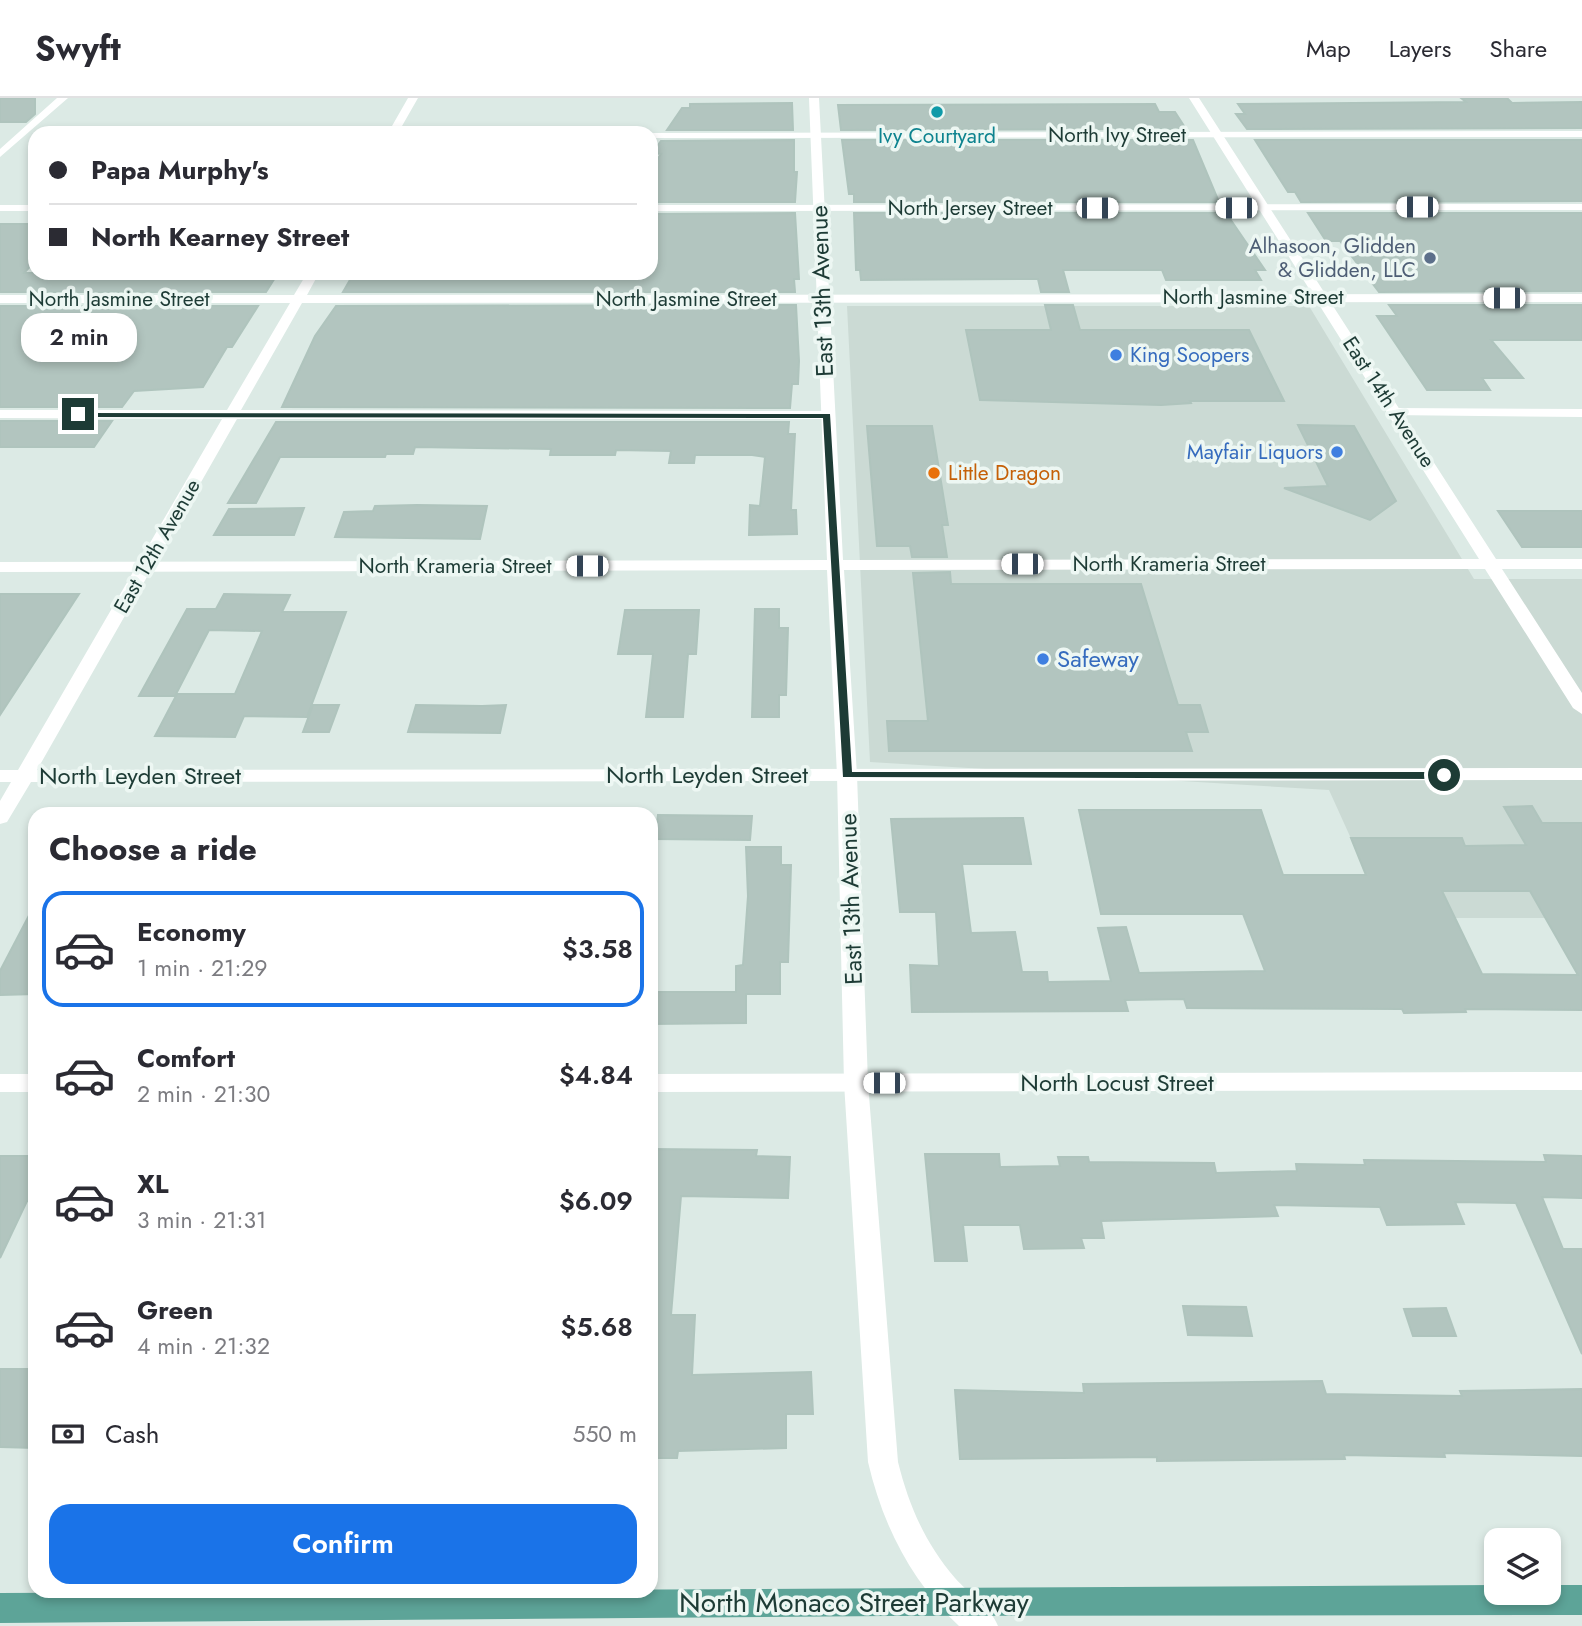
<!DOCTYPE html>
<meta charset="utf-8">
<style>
:root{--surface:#fff;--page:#f7f7f7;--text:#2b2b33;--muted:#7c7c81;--line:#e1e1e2;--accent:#1a73e8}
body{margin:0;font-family:Jost,sans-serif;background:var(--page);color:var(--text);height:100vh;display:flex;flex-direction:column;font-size:26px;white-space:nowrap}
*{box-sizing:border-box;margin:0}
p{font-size:23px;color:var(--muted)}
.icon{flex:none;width:38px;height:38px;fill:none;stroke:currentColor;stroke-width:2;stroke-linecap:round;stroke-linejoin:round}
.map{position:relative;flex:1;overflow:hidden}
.details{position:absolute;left:28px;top:709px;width:630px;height:791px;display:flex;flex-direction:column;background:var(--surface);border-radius:21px;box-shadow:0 4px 10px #0003}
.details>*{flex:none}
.hud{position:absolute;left:28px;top:28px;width:630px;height:154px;border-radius:21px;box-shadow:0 4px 10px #0003;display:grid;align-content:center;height:154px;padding:0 21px;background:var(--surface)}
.fabs{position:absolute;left:1484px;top:1430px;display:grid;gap:14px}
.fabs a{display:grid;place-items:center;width:77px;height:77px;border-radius:14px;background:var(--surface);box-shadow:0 4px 10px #0003;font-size:35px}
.end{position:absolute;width:32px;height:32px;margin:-16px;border:9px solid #1d3b35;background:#fff;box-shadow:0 0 0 4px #fff}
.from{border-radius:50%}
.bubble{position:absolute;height:49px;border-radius:21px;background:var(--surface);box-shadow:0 4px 10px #0003;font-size:23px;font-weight:600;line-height:49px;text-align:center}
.car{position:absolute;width:21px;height:42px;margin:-21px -10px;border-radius:9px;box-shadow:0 0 5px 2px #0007;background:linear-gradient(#fff 24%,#345 0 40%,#fff 0 76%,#345 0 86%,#fff 0)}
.hud b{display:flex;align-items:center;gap:24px;height:66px;font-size:26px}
.hud b+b{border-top:2px solid var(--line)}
.hud i{width:18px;height:18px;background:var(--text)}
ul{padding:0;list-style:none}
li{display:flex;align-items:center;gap:21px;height:116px;margin:0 14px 10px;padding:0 7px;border:4px solid transparent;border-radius:21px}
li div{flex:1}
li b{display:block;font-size:26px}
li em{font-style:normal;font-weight:600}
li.on{border-color:var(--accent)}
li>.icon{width:63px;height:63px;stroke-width:1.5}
h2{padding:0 21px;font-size:32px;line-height:84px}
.pay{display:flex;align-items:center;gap:18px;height:77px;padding:0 21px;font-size:26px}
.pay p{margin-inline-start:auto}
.primary-button{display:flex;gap:14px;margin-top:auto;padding:14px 21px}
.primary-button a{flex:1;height:80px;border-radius:21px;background:var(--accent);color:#fff;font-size:28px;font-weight:600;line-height:80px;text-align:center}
header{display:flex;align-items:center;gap:42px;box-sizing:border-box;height:98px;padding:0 35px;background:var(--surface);border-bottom:2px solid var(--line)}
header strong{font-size:33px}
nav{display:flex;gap:38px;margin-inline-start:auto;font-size:24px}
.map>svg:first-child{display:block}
.built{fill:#cbdad4}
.building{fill:#b2c5bf;stroke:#afc4bd;stroke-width:2;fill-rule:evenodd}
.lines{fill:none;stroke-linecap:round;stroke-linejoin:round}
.street{fill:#fff;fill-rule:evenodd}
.secondary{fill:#fff;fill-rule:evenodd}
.primary{fill:#5da498;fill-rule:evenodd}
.route{fill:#1d3b35}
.culture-dot{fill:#0f9aa8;stroke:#edf7f3;stroke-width:2.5}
.service-dot{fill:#5c6f8a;stroke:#edf7f3;stroke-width:2.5}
.shop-dot{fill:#3f7fe0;stroke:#edf7f3;stroke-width:2.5}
.food-dot{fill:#e8710a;stroke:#edf7f3;stroke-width:2.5}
.labels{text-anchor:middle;stroke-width:7;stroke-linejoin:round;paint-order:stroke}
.far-street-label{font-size:21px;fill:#1d3b35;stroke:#edf7f3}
.far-culture-label{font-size:21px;fill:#0d838f;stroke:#edf7f3}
.far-service-label{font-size:21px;fill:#4e5e75;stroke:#edf7f3;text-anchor:end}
.far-shop-label{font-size:21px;fill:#366cbe;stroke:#edf7f3;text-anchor:start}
.far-food-label{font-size:21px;fill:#c56008;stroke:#edf7f3;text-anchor:start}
.street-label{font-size:24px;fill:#1d3b35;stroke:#edf7f3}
.shop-label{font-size:24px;fill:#366cbe;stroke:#edf7f3;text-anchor:start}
.near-street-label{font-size:28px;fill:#1d3b35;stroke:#edf7f3}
</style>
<header>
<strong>Swyft</strong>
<nav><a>Map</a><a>Layers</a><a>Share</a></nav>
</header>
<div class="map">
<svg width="1582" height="1528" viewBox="0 0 1582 1528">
<rect width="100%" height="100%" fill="#dceae5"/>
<path class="built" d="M847 208H1309L1474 481H1582V820H1387L1329 692 870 664Z"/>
<path class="building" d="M0 0H35V16L26 24H0Z
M1461 0H1507L1512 5 1582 4V30L1247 31 1236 16H1245L1238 6 1466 4Z
M792 5 793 32H667L682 10H690V6Z
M1155 6 1159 14H1175L1186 31 841 32 838 7Z
M794 42V74H797L795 104H651L654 66 661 56 652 55 661 43Z
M842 42H1193L1219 104H854V96H849Z
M1255 42H1582V103L1301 104 1295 94H1288Z
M795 115 799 181H794L795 194H343L354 175H651V116Z
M854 115H1226L1265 172H1255L1261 182H1166L1162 172H1063L1069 194H1041L1038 181 861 182 860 172H856Z
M1308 115H1582V193L1379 194 1340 143H1326Z
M0 126H35V163L24 175H278L266 194H0Z
M796 207 799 263 798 286H792L790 310 282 309 315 238 336 208Z
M1045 207H1073L1080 232H1249L1284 303H1190L1191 305 1161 307 980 302 966 232H1051Z
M1389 207H1582V242H1491L1523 280H1482L1490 292H1427L1377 218H1397Z
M0 208H258L232 249H227L203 289 134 293 122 309H0Z
M0 323H112L94 349H0Z
M276 324H789L788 336H795L791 412H796L797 436 749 437 750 407 760 408 765 359 752 357H695L694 365H669L671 353 616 352 615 357H550L551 351 415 349 413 356H386L385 359H280L256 405H228Z
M1298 327 1354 328 1396 403 1370 422 1284 390 1328 388Z
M867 328H932L948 427H942L947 459H912L910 448H877Z
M417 407 487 408 480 441 335 439 344 414 373 413 375 408Z
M304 410 294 437H214L229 411Z
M1498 413H1582V449H1522Z
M950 474 951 486H1141L1178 607H1200L1208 634H1186L1192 653H889L887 623H928L913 475Z
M0 496H79L0 617Z
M224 496 290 497 282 514H346L307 619 244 618 235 639 155 638 177 596H235L262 533 209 532 175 598H139L187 511H216Z
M755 511H779V530H788L786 597H779V619H752Z
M625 512H699L696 556H688L683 619H646L653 556H618Z
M313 607H339L329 634H303Z
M416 607 482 608 506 607 500 635 408 634Z
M1532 708 1542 725H1582V912L1465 911 1466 914 1404 915 1402 911 1187 910 1184 901 1125 902 1128 913 912 914 910 867 939 868 936 814H900L891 721 1023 720 1031 766H962L971 835 1015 834 1022 874H1047L1048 884 1111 883 1098 830 1126 829 1139 875 1265 873 1243 816H1101L1079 712H1261L1283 777H1366L1351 740H1462L1465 748 1526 747 1504 709ZM1442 793H1530L1578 877 1482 876Z
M658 717 752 718 750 742 655 741Z
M746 749H781V767H791L788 864H780V896H746V925L651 926V894H736V868L743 867 748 798Z
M35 806V896L0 897V873Z
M651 1051 757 1052 756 1058 790 1059 788 1100 681 1098 671 1217H695L692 1277 811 1274 813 1316H786V1350L678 1353 677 1360H651Z
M925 1056H999L1000 1069 1060 1068 1058 1059H1088L1089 1064 1214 1065 1216 1075 1297 1073 1296 1066 1365 1067 1364 1062 1546 1064 1544 1057 1582 1058V1100L1542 1099 1563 1151H1582V1256L1516 1105 1455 1104 1464 1126 1387 1127 1380 1109 1274 1107 1278 1118 1101 1123 1104 1140H1081L1084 1150 1024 1151 1020 1127H963L967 1163H935Z
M0 1058H35V1103H27L0 1160Z
M1183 1208 1246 1209 1252 1238 1188 1237Z
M1446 1210 1456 1238H1413L1404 1211Z
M0 1271H35V1350L0 1349Z
M1322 1283 1326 1296 1462 1298 1460 1293 1582 1291V1358L1444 1355 1445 1359 1344 1357 1345 1361 1157 1363V1359L960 1361 955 1292 1084 1295 1083 1286Z"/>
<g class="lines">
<path class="street" d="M57 0H68L0 59V51Z
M408 0H418L398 35H388Z
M1582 33V39L651 40V35H647Z
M1582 106V112L651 113V107Z
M0 107H35V113H0Z
M307 175H319L307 197 1582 196V204L302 205 241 312 827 313 834 317 827 321H237L37 672 1582 670V682L31 684 7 724 0 726V703L11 684H0V672H18L222 321 0 320V312H227L290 205H0V197H294Z
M1395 310 1582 311V319L1390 317 1388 314Z
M1582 974V992L651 994V976Z
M0 976H35V994H0Z"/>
<path class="secondary" d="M809 0H819L843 462 1479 461 1189 0H1199L1496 461H1582V471H1502L1582 595V616L1573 610 1485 471 844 472 857 677 868 985 898 1364C909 1408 925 1445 955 1480 969 1496 990 1508 998 1528H959C911 1483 883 1428 868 1364L844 985 837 677 827 472 0 474V464L827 462Z"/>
<path class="primary" d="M1496 1487V1494H1549V1487H1582V1517L888 1518 0 1525V1495Z"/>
</g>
<path class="route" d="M75 315 830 316 852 674H1444L1449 677 1444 681 843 679 823 320 78 319Z"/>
<circle class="culture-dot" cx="937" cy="14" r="7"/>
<circle class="service-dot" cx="1430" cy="160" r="7"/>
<g class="shop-dot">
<circle cx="1116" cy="257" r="7"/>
<circle cx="1337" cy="354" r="7"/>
<circle cx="1043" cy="561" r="7"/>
</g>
<circle class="food-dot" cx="934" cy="375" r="7"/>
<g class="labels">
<g class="far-street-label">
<text x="1117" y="44">North Ivy Street</text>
<text x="970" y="117">North Jersey Street</text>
<text x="1253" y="206">North Jasmine Street</text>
<text x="119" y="208">North Jasmine Street</text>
<text x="686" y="208">North Jasmine Street</text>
<text transform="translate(1389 304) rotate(57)" y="7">East 14th Avenue</text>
<text transform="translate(157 448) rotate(-60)" y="7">East 12th Avenue</text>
<text x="1169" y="473">North Krameria Street</text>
<text x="455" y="475">North Krameria Street</text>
</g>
<g class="far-culture-label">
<text x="937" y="45">Ivy Courtyard</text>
</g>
<g class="far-service-label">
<text x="1416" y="155">Alhasoon, Glidden<tspan x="1416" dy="24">&amp; Glidden, LLC</tspan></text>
</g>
<g class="far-shop-label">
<text x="1130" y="264">King Soopers</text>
<text x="1323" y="361" text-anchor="end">Mayfair Liquors</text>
</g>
<g class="far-food-label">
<text x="948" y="382">Little Dragon</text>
</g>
<g class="street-label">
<text transform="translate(822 193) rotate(-92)" y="8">East 13th Avenue</text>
<text x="707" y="685">North Leyden Street</text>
<text x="140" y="686">North Leyden Street</text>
<text transform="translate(851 801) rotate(-92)" y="8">East 13th Avenue</text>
<text x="1117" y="993">North Locust Street</text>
</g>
<g class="shop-label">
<text x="1057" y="569">Safeway</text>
</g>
<g class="near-street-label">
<text x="854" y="1514">North Monaco Street Parkway</text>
</g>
</g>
</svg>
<div class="fabs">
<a><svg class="icon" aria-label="layers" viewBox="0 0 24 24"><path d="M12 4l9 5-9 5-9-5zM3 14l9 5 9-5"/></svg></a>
</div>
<i class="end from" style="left:1444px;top:677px"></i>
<i class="end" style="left:78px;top:316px"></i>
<div class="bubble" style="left:21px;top:215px;width:116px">2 min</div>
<i class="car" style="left:1417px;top:109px;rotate:270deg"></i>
<i class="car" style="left:1097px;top:110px;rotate:90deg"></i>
<i class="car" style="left:1236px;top:110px;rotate:270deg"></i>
<i class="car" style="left:1504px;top:200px;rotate:270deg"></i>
<i class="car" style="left:1022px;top:466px;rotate:270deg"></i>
<i class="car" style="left:587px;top:468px;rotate:270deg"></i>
<i class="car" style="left:884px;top:985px;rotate:270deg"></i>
<div class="hud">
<b><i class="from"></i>Papa Murphy's</b>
<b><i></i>North Kearney Street</b>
</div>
<section class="details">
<h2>Choose a ride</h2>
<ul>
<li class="on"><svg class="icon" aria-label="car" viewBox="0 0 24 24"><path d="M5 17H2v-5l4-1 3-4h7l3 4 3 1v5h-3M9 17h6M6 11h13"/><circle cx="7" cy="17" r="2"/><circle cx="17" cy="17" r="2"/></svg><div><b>Economy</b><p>1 min · 21:29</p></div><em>$3.58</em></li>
<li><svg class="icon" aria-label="car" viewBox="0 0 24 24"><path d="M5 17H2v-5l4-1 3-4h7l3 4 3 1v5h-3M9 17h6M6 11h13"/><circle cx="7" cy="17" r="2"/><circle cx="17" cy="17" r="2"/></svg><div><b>Comfort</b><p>2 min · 21:30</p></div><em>$4.84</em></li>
<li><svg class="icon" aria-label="car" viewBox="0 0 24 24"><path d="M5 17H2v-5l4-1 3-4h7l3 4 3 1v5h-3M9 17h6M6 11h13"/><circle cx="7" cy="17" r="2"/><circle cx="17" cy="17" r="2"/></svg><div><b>XL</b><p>3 min · 21:31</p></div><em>$6.09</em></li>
<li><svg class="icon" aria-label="car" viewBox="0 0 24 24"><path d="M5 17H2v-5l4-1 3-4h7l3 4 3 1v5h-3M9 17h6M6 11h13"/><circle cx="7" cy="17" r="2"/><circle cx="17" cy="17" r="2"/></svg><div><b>Green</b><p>4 min · 21:32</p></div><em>$5.68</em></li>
</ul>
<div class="pay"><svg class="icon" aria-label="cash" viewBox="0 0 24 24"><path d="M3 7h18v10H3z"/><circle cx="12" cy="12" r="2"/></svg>Cash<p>550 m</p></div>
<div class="primary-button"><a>Confirm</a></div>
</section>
</div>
